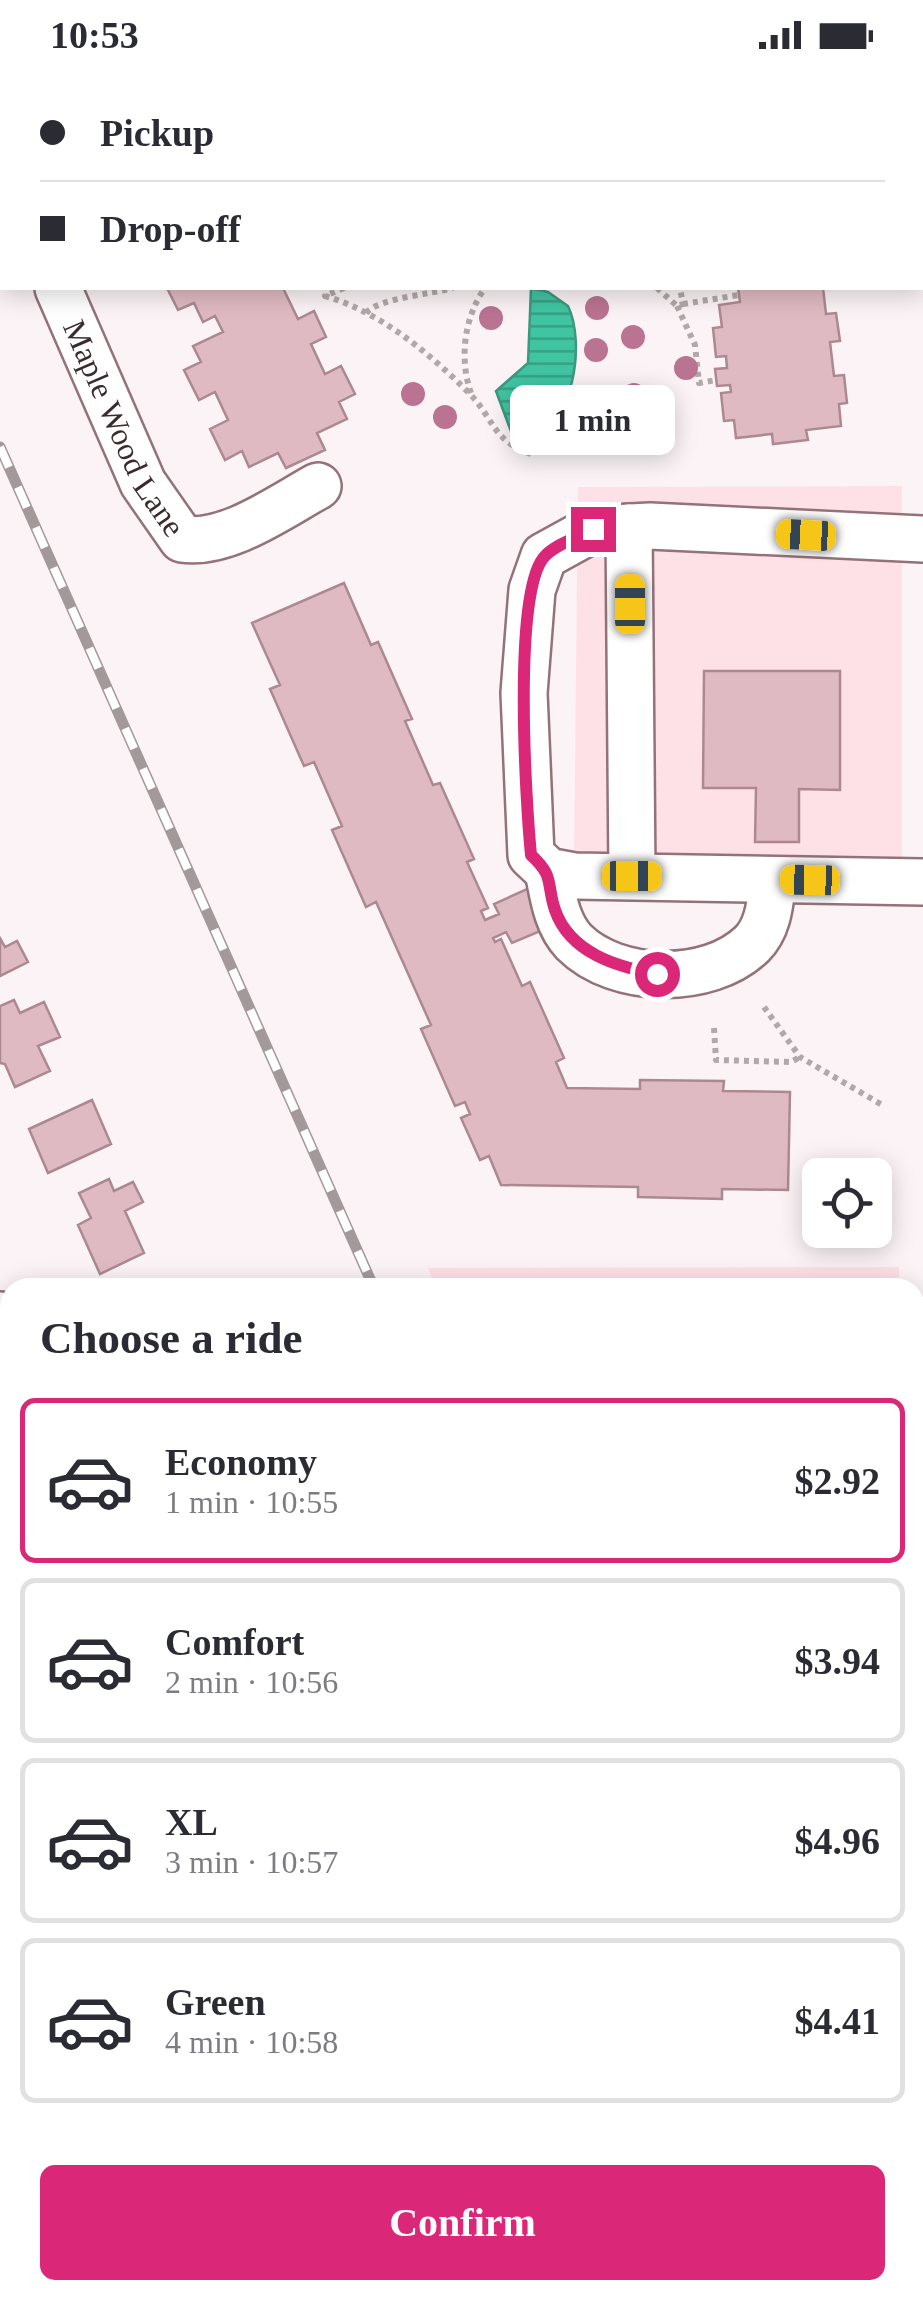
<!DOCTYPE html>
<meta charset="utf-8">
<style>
:root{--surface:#fff;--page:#f2f2f3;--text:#2b2b33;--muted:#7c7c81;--line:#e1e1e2;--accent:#db2777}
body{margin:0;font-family:"Times New Roman",serif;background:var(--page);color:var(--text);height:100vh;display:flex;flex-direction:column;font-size:38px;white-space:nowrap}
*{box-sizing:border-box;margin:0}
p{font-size:32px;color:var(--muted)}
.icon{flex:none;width:55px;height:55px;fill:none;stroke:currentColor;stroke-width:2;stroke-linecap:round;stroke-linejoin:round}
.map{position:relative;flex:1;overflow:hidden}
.details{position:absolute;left:0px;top:1208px;width:925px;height:1022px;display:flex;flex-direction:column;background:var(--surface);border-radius:30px 30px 0 0;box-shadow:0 5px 25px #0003}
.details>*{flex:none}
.hud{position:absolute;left:0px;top:0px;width:925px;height:220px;box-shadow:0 5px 25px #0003;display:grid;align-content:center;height:220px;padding:0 40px;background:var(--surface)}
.controls{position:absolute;left:802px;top:1088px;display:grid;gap:20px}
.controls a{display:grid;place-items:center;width:90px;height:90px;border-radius:15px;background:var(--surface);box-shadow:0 5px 25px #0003;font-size:50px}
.end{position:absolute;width:45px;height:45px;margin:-22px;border:12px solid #db2777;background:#fff;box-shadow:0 0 0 5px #fff}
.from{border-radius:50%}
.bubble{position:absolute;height:70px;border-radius:15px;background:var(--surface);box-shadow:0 5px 25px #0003;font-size:32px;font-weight:700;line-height:70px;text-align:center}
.car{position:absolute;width:30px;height:60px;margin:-30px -15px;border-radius:12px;box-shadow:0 0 8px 2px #0007;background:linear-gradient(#f5c518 24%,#345 0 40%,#f5c518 0 76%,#345 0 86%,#f5c518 0)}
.hud b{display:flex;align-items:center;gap:35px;height:95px;font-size:38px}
.hud b+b{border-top:2px solid var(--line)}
.hud i{width:25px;height:25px;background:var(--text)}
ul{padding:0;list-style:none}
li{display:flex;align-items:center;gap:30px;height:165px;margin:0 20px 15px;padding:0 20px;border:5px solid var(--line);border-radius:15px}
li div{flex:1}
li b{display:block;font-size:38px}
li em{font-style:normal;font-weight:700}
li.current{border-color:var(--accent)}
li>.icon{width:90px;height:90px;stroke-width:1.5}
h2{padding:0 40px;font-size:45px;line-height:120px}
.cta{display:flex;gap:20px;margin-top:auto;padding:20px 40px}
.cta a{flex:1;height:115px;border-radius:15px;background:var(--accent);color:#fff;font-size:40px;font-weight:700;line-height:115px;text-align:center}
.status{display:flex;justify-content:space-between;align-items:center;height:70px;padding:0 50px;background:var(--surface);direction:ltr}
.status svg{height:28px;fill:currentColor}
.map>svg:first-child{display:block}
.built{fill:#fee1e7}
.water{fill:url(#water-rules);stroke:#3e977f;stroke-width:2.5}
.building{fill:#e0bac3;stroke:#ac8991;stroke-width:2.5}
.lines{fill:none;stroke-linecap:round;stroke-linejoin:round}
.minor-casing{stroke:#94727a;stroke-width:50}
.path{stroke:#b2a8aa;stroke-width:6;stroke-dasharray:5 5;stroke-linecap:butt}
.minor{stroke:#fff;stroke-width:45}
.rail-casing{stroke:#a3999b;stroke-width:11}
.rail{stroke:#fff;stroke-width:8;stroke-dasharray:22;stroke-linecap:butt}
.tree{fill:#ba7391}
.route{stroke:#db2777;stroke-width:12}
.labels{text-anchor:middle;stroke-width:9;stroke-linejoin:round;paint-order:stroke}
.street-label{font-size:32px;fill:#392b2e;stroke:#fff}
</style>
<div class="status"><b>10:53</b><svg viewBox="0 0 49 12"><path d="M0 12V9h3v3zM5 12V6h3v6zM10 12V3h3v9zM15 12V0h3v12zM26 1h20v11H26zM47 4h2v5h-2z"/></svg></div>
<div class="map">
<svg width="923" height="2228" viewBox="0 0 923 2228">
<defs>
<pattern id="water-rules" width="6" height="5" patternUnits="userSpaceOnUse" patternTransform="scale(2.5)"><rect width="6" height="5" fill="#40c5a2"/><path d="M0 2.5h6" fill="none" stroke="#37a084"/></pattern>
</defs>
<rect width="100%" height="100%" fill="#fbf3f5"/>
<path class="built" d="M902 416V797L574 791 578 417Z
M899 1197V1218H436L428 1198Z
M410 2220H796L800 2228H413Z"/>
<path class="water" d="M531 218 548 222 568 236C586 274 573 352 533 370L512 364 496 321 528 293Z"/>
<path class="building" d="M167 218H283L298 249 314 241 326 267 311 274 325 304 341 296 355 324 339 332 347 349 317 363 325 380 286 398 278 383 249 397 242 381 225 390 210 359 228 350 215 322 199 330 184 300 201 292 193 276 223 262 215 246 203 252 194 233 178 240Z
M738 218H823L826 244 836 243 840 271 830 272 834 306 844 305 847 333 839 334 841 356 806 360 808 370 773 374 772 364 736 368 734 350 724 351 721 323 731 322 730 315 717 316 715 299 727 298 726 286 716 287 713 258 722 257 719 235 740 232Z
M344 513 371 575 378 572 412 649 405 651 433 715 440 713 474 789 467 792 488 838 481 841 485 850 499 844 494 834 534 816 552 856 512 873 506 862 493 868 495 872 501 869 522 916 530 912 564 988 556 992 567 1018 640 1019V1010L724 1011 723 1021 790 1022 788 1120 722 1119V1129L638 1127V1117L501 1115 489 1086 480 1090 461 1048 470 1044 465 1032 455 1036 421 959 431 955 376 832 366 837 332 760 342 756 314 692 304 696 270 619 280 615 252 553Z
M704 601H840V720L799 719V772H755L756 718H703Z
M0 868 5 877 17 871 28 892 0 906Z
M14 930 20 943 44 932 60 967 38 976 50 1001 15 1017 5 994 0 993V936Z
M92 1030 111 1074 48 1103 29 1059Z
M109 1109 114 1121 133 1112 143 1132 125 1141 144 1183 100 1204 78 1155 91 1148 79 1123Z
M0 1483 10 1497V1527L0 1532Z
M227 2220H296L279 2228H230Z
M338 2220H361L365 2228H321Z
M499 2220H662L661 2228H499Z
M715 2220H743L747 2228H703Z"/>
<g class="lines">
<defs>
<g id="minor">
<path d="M487 0V2"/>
<path d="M224 2 233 0"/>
<path id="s1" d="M58 218 143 413 182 469C226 476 280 437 318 416"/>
<path d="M629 457 632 806"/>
<path d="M923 469 650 456 593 459 544 486 532 520 524 623 531 785 548 801 575 806 923 812"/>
<path d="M548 801C553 825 556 853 574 872 616 914 709 916 752 874 769 857 770 832 773 810"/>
<path d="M0 1245 10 1265"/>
<path d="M915 1455 923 1456"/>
<path d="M915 1543H923"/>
<path d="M915 1699 923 1700"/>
<path d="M0 1853 10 1846"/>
<path d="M0 2031 10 2047"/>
<path d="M108 2220 111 2228"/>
<path d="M449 2220 452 2228"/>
<path d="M915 2228 923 1828"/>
</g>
</defs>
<use href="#minor" class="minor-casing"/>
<path class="path" d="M344 218 325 226C380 242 428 282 468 322 495 349 491 371 534 385
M657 218 677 236 683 234 680 218
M683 234 739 225
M677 236 695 275 699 313 716 310
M366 243C379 228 432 224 453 218
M471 323C459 289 464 247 485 218
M764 937 800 987 884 1036
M714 958 716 990 791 992 800 987"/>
<use href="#minor" class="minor"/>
<defs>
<path id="rail" d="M0 377 374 1218
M821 2220 824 2228"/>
</defs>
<use href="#rail" class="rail-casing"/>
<use href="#rail" class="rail"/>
</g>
<g class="tree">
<circle cx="597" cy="238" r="12"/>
<circle cx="491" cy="248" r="12"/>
<circle cx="633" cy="267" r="12"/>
<circle cx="596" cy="280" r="12"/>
<circle cx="686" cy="298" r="12"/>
<circle cx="413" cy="324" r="12"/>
<circle cx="634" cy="325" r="12"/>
<circle cx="594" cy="327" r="12"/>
<circle cx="445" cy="347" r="12"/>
<circle cx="577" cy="364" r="12"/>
</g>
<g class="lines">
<path class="route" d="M593 459C579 467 556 474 545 486 512 519 526 734 531 785 555 807 546 813 555 840 570 883 617 897 657 904"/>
</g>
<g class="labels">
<g class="street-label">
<text dy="11" stroke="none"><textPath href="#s1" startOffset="155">Maple Wood Lane</textPath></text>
</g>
</g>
</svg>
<div class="controls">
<a><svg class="icon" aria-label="locate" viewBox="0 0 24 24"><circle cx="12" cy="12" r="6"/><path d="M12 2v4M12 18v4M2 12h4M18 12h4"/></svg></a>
</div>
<i class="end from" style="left:657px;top:904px"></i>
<i class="end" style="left:593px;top:459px"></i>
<div class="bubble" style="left:510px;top:315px;width:165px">1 min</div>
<i class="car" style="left:806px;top:465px;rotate:273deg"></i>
<i class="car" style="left:630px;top:534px;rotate:0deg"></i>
<i class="car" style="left:632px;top:806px;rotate:90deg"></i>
<i class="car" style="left:810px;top:810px;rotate:271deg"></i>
<div class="hud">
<b><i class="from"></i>Pickup</b>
<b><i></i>Drop-off</b>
</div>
<section class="details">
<h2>Choose a ride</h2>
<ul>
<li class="current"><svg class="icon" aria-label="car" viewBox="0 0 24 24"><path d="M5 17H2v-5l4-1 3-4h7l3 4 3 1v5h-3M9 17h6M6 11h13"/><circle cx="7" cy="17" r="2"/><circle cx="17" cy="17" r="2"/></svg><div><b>Economy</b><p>1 min · 10:55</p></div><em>$2.92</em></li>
<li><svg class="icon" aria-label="car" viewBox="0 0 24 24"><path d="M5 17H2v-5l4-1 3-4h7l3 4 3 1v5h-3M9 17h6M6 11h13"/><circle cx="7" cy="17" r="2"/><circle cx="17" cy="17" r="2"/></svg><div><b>Comfort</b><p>2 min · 10:56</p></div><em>$3.94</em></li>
<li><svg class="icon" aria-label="car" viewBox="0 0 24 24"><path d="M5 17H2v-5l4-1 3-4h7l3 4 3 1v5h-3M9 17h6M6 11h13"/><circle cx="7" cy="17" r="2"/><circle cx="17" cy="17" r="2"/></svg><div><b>XL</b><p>3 min · 10:57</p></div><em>$4.96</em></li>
<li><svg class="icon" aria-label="car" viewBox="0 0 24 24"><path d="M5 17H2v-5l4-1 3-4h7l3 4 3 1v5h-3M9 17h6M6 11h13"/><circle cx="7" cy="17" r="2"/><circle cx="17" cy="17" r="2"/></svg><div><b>Green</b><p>4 min · 10:58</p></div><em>$4.41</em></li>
</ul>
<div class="cta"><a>Confirm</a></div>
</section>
</div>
